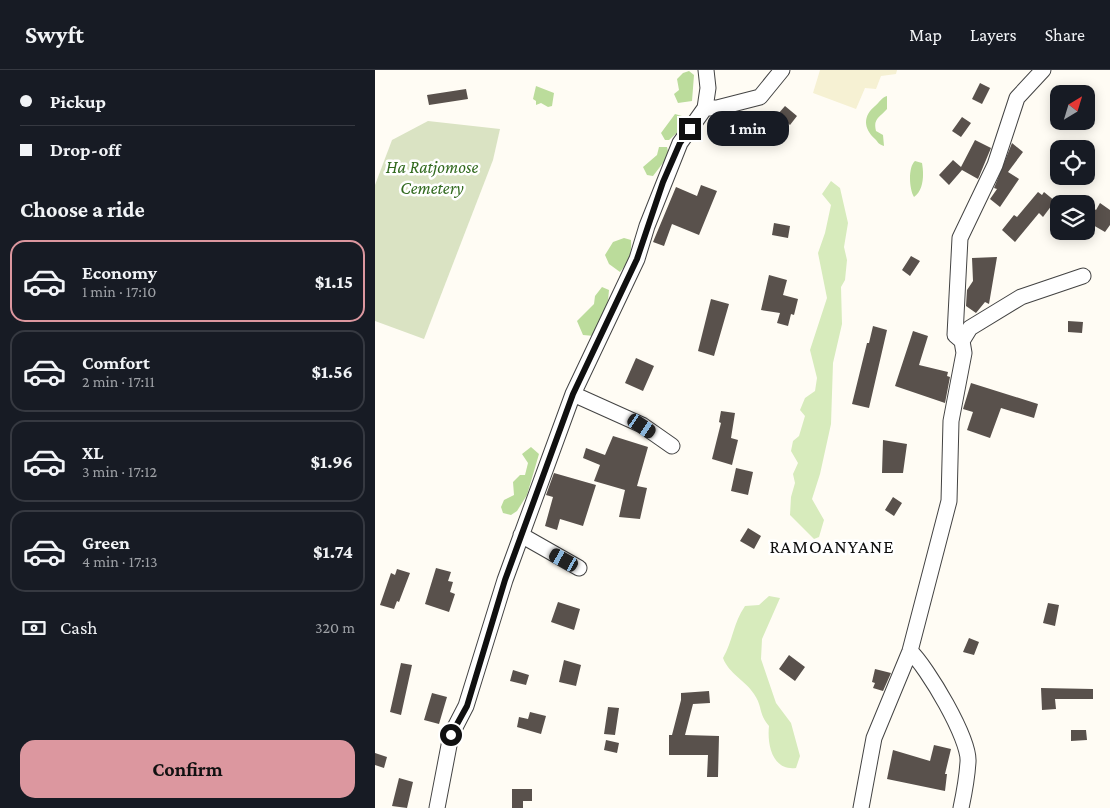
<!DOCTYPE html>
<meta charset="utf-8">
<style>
:root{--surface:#171b24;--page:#20242c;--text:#f1f3f6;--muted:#9ea1a6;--line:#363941;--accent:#dc979f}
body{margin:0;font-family:"Crimson Pro",serif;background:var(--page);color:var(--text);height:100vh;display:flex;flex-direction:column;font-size:19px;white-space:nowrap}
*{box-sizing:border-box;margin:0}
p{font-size:16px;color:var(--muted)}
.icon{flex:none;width:28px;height:28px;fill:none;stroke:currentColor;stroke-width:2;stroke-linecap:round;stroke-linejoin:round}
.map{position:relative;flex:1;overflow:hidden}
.panel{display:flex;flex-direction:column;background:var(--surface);width:375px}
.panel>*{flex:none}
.guide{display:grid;align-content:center;height:110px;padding:0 20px;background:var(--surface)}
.needle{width:32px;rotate:38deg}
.controls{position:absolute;left:675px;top:15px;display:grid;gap:10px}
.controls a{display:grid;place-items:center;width:45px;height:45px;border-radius:10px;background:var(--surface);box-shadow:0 2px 12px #0003;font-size:25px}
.end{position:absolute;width:22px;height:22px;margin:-11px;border:6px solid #101010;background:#fff;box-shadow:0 0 0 2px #fff}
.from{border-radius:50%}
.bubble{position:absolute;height:35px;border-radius:15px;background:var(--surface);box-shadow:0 2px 12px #0003;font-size:16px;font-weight:700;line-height:35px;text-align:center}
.car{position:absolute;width:15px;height:30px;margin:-15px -8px;border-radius:6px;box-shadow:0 0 4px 1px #0007;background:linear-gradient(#222 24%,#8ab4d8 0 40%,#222 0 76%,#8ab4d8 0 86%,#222 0)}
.guide b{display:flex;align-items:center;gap:18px;height:48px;font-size:19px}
.guide b+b{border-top:1px solid var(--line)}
.guide i{width:12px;height:12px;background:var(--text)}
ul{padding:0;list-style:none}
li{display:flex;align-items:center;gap:15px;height:82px;margin:0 10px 8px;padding:0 10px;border:2px solid var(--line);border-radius:15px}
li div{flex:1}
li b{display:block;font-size:19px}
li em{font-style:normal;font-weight:700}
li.current{border-color:var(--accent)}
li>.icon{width:45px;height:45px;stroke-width:1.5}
h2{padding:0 20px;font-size:22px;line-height:60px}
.pay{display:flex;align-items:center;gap:12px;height:55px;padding:0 20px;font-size:19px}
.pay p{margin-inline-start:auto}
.action{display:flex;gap:10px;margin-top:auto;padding:10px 20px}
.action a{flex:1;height:58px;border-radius:15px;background:var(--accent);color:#111;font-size:20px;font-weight:700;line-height:58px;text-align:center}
header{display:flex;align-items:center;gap:30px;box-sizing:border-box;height:70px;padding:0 25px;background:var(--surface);border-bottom:1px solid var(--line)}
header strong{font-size:24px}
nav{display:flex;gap:28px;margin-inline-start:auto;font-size:18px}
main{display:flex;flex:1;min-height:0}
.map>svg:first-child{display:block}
.farmland{fill:#f6f1d3}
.green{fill:#d7ebbc}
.forest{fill:#bbdc9b}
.cemetery{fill:#dae3c3}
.building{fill:#59514c}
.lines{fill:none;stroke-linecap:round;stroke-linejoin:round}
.minor-casing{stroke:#434343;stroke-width:17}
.minor{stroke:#fff;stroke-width:15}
.route{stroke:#101010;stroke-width:6}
.labels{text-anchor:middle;stroke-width:5;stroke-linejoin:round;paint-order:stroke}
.park-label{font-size:18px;font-style:italic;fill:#326a1f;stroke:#fff}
.neighbourhood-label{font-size:19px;letter-spacing:1px;fill:#101010;stroke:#fff}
</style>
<header>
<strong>Swyft</strong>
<nav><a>Map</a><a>Layers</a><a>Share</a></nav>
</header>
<main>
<section class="panel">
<div class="guide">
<b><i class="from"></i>Pickup</b>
<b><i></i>Drop-off</b>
</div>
<h2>Choose a ride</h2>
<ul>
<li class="current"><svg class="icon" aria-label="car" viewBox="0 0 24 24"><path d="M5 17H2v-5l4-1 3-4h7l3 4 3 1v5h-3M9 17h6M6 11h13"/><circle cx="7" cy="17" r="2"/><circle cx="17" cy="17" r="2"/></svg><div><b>Economy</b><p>1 min · 17:10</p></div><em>$1.15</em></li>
<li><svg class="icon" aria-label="car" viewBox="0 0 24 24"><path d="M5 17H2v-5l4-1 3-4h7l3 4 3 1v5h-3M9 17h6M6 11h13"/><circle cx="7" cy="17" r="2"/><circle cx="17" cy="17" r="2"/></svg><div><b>Comfort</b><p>2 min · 17:11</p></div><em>$1.56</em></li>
<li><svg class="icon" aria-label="car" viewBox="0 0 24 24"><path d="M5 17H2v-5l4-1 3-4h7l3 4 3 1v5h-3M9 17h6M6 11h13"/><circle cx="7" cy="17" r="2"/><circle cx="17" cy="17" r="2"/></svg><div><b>XL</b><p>3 min · 17:12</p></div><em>$1.96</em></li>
<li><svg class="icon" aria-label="car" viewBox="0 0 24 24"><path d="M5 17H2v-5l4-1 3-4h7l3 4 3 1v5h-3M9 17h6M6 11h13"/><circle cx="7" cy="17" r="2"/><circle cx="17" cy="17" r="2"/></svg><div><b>Green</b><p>4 min · 17:13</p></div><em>$1.74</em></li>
</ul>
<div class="pay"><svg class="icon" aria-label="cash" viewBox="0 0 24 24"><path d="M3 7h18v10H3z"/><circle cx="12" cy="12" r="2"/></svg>Cash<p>320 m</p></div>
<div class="action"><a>Confirm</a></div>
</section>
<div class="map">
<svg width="735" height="738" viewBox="0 0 735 738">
<rect width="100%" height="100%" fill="#fffcf4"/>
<path class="farmland" d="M445 0H522L521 4 506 6 501 19 490 18 481 39 438 23Z"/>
<path class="green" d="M456 111 465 118 473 153 469 177 472 190 470 210 466 217 467 254 458 293 456 354 445 404 437 429 449 450 444 467 439 469 415 445 416 427 420 413 418 404 423 393 416 381 418 371 424 366 430 346 425 340 430 328 440 321 442 308 435 280 452 228 443 183 450 163 456 135 447 124Z
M394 526 405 528 387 569 386 589 401 633 416 653 425 686 421 698C397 701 392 674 394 656 383 643 388 637 379 624 370 610 354 604 348 588 358 571 358 553 370 536L384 535Z"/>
<path class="forest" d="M314 1 319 5 317 31 303 33 299 24 304 20 302 9 308 3Z
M161 16 179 23 177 36 173 37 166 33 161 35V31L158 29Z
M512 26V39C504 48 498 49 501 61L508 65 509 76C503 74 503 72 500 69 488 58 488 46 500 36 505 32 506 28 512 26Z
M300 44 307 46 306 59 294 70H290L286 63Z
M284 77H292L294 85 278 106 272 105 268 97 282 85Z
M540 91 547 93C549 104 549 120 539 127 534 119 533 97 540 91Z
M249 168 256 170C257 182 254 192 245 202L234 194 230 185 238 172Z
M227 217 234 220 233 231 219 266 208 265 202 251 219 234 220 226Z
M156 377 164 384 152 425 142 441 136 445 128 443 126 437 129 430 139 425 138 412 145 405H150L153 393 147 384Z"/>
<path class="cemetery" d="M53 51 125 59 118 90 49 269 0 251V115L17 70Z"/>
<path class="building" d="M605 13 615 18 607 34 597 29Z
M91 19 93 29 54 35 52 25Z
M410 36 422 46 415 55 403 44Z
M587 47 596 53 586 67 577 61Z
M600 70 616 78 603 109 587 100 574 115 564 105 578 90 586 97Z
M637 73 648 82 633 102 644 109 625 137 615 129 622 119 619 118Z
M326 115 342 121 324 165 297 154 289 176 278 172 301 117 322 126Z
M663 122 667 125 669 122 680 131 668 147 664 143 640 172 627 160 639 145 642 147Z
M711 133 721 140 725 133 735 140V155L730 162 711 151Z
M399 153 415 156 413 168 397 165Z
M536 186 545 191 535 206 527 200Z
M622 187 614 234 610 232 601 243 591 236 592 220 598 211 597 188Z
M394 205 412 210 408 225 423 229 419 245 416 244 413 256 402 253 405 243 386 240Z
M336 229 354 234 339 286 323 281Z
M693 251 708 252 707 263 693 262Z
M498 256 512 260 494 338 477 334 492 273H494Z
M538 261 553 266 544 295 573 302 572 306 575 307 570 333 520 316Z
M261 288 279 296 268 321 250 313Z
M596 313 663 334 659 348 626 338 615 368 592 360 598 342 588 339Z
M346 341 360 343 356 368 363 370 357 395 337 389 346 353 344 352Z
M238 366 273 377 262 416 272 418 265 449 244 447 250 420 219 411 225 395 208 388 211 378 230 385Z
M508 370 532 374 528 403H507Z
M361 398 378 402 373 425 356 421Z
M179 403 221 415 208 456 185 449 182 460 170 456 178 427 171 425Z
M518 427 527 433 519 446 510 440Z
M373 458 386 466 379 479 365 471Z
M61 498 76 502 73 511 78 512 75 522 80 524 74 542 50 534Z
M22 499 35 503 24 532 22 531 19 539 5 535 16 503 20 505Z
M183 532 205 539 199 560 176 552Z
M673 533 684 535 680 556 668 553Z
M594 568 604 572 599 585 588 582Z
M414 585 430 597 420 611 404 599Z
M189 590 206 595 201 616 184 612Z
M26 593 37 595 26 645 15 642Z
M500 599 516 603 508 621 498 618 500 613 497 612Z
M138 600 154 605 151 615 135 611Z
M666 618 718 619V629H680L681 639 667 640Z
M334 621 335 633 318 634 310 665 344 666 343 707H332L333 685H294V665H297L306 630V623Z
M57 623 72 627 64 654 49 650Z
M233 637 244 638 240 665 229 664Z
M155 642 171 646 166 664 142 657 144 647 153 649Z
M696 660H711L712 670 696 671Z
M231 670 244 673 242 683 229 680Z
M559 675 576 679 570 704H572L570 721 512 709 518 680 555 691Z
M0 683 12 687 9 698 0 695Z
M24 708 38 712 32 738 17 736Z
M137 719H157V731H148V738H137Z"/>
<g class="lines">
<defs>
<path id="minor" d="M330 38 333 18 331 0
M587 271 595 258 646 227 708 206
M198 324 267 355 297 376
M146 465 204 498
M535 581C552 597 595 669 593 692 592 707 589 724 586 738
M62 738 76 665 91 636 130 510 198 324 262 189 272 156 305 73 330 38H342L385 27 407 0
M486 738 499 668 535 581 574 431 576 351 589 283 587 271 580 265 585 168 620 95 642 28 668 0"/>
</defs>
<use href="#minor" class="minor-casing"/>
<use href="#minor" class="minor"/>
</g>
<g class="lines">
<path class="route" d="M76 665 92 636 130 510 198 324 262 189 288 112 305 73 315 59"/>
</g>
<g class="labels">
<g class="park-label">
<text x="57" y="103">Ha Ratjomose<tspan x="57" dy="21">Cemetery</tspan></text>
</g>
<g class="neighbourhood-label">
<text x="457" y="483">RAMOANYANE</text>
</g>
</g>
</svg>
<div class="controls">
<a><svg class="needle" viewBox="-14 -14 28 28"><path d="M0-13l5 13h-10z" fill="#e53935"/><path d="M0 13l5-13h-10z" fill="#9ea1a6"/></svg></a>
<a><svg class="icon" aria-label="locate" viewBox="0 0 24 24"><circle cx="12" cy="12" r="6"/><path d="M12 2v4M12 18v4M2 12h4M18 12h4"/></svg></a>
<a><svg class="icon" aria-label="layers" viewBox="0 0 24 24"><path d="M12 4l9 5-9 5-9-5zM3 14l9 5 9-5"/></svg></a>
</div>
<i class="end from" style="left:76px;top:665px"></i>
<i class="end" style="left:315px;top:59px"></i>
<div class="bubble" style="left:332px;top:41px;width:82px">1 min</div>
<i class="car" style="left:267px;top:356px;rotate:124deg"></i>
<i class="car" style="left:189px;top:490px;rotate:299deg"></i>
</div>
</main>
